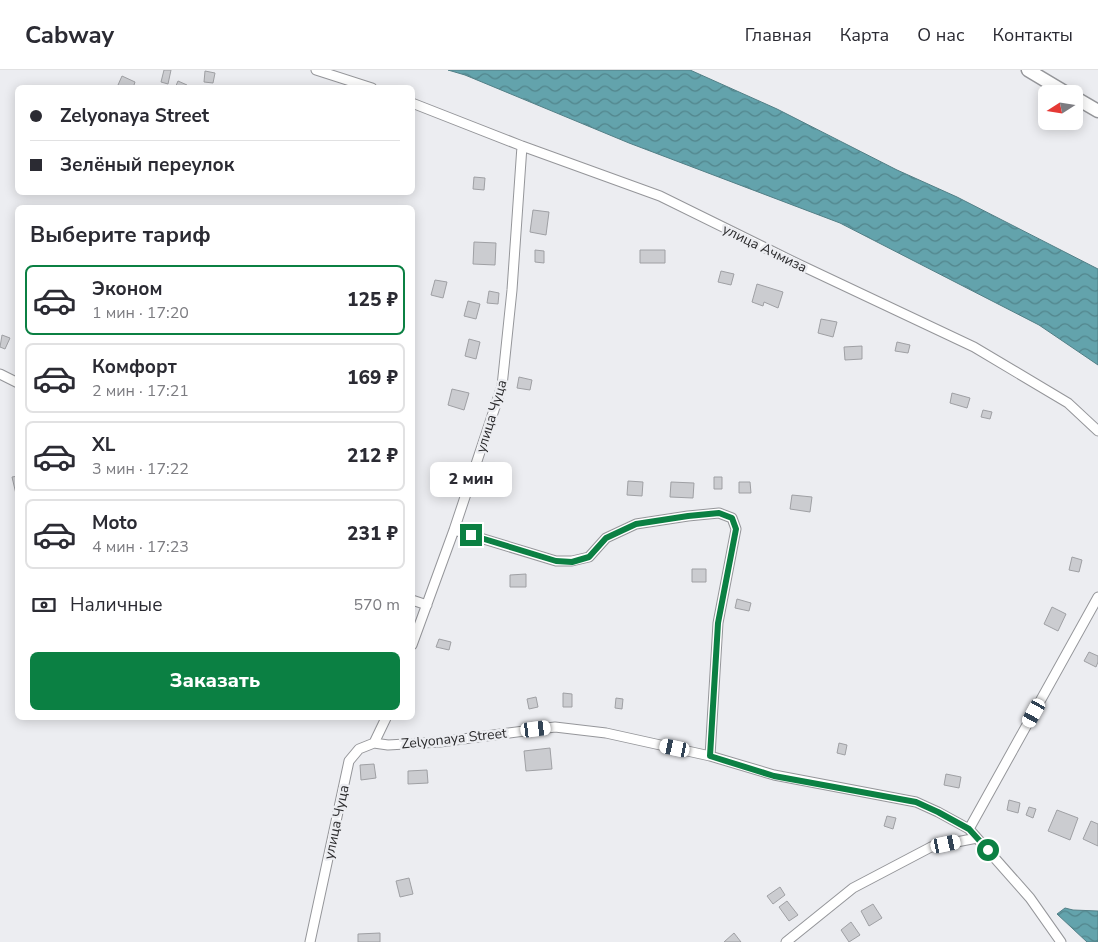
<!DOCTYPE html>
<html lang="ru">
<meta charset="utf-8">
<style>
:root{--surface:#fff;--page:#f7f7f7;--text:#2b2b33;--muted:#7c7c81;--line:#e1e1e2;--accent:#0b8043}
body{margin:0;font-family:"Nunito Sans",sans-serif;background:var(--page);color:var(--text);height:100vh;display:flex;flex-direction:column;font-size:19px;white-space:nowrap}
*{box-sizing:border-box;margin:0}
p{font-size:16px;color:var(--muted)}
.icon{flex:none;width:28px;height:28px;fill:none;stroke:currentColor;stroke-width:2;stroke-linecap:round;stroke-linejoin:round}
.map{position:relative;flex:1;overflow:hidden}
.drawer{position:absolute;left:15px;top:135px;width:400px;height:515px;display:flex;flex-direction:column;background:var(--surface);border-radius:8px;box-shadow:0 2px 12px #0003}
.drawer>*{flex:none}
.guide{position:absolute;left:15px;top:15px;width:400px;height:110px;border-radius:8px;box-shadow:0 2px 12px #0003;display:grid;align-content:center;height:110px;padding:0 15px;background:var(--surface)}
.needle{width:32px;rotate:258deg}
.buttons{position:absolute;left:1038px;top:15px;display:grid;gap:10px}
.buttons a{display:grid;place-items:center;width:45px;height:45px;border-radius:8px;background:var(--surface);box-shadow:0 2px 12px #0003;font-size:25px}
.end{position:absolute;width:22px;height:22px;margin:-11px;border:6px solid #0b8043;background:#fff;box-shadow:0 0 0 2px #fff}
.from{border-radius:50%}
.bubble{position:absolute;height:35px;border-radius:8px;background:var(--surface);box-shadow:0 2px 12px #0003;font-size:16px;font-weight:800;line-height:35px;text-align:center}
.car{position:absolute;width:15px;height:30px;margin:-15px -8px;border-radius:6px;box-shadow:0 0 4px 1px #0007;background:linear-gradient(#fff 24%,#345 0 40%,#fff 0 76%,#345 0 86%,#fff 0)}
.guide b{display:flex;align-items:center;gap:18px;height:48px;font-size:19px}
.guide b+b{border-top:1px solid var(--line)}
.guide i{width:12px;height:12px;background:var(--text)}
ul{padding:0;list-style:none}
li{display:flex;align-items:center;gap:15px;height:70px;margin:0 10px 8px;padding:0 5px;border:2px solid var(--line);border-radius:8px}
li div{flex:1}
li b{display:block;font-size:19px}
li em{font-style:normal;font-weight:800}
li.on{border-color:var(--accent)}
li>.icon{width:45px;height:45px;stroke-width:1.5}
h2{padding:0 15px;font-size:22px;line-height:60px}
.pay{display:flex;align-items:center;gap:12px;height:55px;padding:0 15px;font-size:19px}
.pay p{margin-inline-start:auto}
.action{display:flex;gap:10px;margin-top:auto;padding:10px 15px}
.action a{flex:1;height:58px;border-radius:8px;background:var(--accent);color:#fff;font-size:20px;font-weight:800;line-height:58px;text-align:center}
header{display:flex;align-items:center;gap:30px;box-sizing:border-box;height:70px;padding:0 25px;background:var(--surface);border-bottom:1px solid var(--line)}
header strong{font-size:24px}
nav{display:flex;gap:28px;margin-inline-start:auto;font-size:18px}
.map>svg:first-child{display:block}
.water{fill:url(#water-waves);stroke:#527f86}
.building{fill:#cbccd0;stroke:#9fa0a4}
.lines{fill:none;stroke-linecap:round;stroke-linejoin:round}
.street-casing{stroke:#95969a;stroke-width:11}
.secondary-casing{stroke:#95969a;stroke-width:15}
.street{stroke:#fff;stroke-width:9}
.secondary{stroke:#fff;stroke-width:12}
.route{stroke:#0b8043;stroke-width:6}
.labels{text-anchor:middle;stroke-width:5;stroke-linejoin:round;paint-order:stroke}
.street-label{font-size:14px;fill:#2b2b2d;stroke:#ecedf1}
</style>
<header>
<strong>Cabway</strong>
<nav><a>Главная</a><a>Карта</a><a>О нас</a><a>Контакты</a></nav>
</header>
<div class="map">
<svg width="1098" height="872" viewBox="0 0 1098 872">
<defs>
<pattern id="water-waves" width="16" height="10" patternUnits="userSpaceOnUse" patternTransform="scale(1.25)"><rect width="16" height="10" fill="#63a3ac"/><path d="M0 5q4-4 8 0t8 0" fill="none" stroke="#52858c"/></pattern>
</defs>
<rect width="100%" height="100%" fill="#ecedf1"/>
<path class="water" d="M448 0H690L777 39 897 100 957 127 1098 199V295L1039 255 840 153 629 73 465 5Z
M1065 838 1073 840 1098 841V872H1087L1057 844Z"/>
<path class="building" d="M164 0H171L168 14 161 12Z
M205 1 215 3 213 13 204 12Z
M122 6 135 12 133 18H124L118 15Z
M178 11 187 15 186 18H175Z
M474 107 485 108 484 120 473 119Z
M533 140 549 142 546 165 530 162Z
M474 172 496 173 495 195 473 194Z
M535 180 544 181V193L535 192Z
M640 180H665V193H640Z
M721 201 734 204 731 215 718 212Z
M435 210 447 212 443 228 431 225Z
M757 214 783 222 778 238 764 232 763 236 752 232Z
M489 221 499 223 498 234 487 233Z
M468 231 480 234 476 249 464 246Z
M821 249 837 252 833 267 818 263Z
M2 265 10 268 5 279 0 277Z
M469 269 480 272 476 289 465 286Z
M897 272 910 275 908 283 895 281Z
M862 276V289L845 290 844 277Z
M519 307 532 310 530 320 517 318Z
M452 319 469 323 464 340 448 335Z
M952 323 970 328 967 338 950 333Z
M983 340 992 342 990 349 981 347Z
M18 406V423L16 424 12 407Z
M714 407H722V419H714Z
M628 411 643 412 642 426 627 425Z
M671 412 694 413 693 428 670 427Z
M739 412H750L751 423H739Z
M792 425 812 427 810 442 790 439Z
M1072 487 1082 490 1079 502 1069 500Z
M692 499H706V512H692Z
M526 504V517H510V505Z
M737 529 751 533 749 541 735 538Z
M1052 537 1066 544 1058 561 1044 554Z
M439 569 451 572 449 580 436 577Z
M1089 582 1098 586V592L1096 597 1084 591Z
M563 623 572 624V637H563Z
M536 627 538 637 529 639 527 629Z
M616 628 623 629 622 639 615 638Z
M839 673 847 675 845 685 837 683Z
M550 678 552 699 526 701 524 681Z
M374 694 376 708 361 710 360 695Z
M427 700 428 713 408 714V701Z
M946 704 961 707 959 718 944 715Z
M1009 730 1020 733 1018 743 1007 740Z
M1029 737 1036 739 1033 748 1026 745Z
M1057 740 1078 748 1070 770 1048 761Z
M887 746 896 748 893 759 884 756Z
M1091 751 1098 754V776L1083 769Z
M409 808 413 824 400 827 396 811Z
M780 817 785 825 773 834 767 826Z
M787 831 798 845 789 851 779 837Z
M873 834 882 848 869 856 861 841Z
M851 852 860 865 849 872 841 860Z
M380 863V872H358V864Z
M734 863 741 872H724Z"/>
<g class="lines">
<defs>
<path id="street" d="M316 0 372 18
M412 33 522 76 660 126 796 193 974 277 1068 333 1098 361
M0 304 18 313
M454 460 556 491H572L589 487 606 468 636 454 688 446 719 443 732 448 736 459 718 553 710 686
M412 530 427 535
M412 575 454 460 502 316 512 220 522 76
M374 673 388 675 440 672 555 657 606 663 710 686 774 705 916 732 938 742 969 759 1030 828 1061 872
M969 759 1098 527
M310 872 349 691 359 679 374 673 386 648
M786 872 853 818 931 777 977 768"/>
<path id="secondary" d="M1028 0 1068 24
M1074 27 1098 41"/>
</defs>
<use href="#street" class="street-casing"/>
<use href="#secondary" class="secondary-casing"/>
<use href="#street" class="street"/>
<use href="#secondary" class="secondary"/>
</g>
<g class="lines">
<path class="route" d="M471 465 556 491 572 492 589 487 606 468 636 454 688 446 719 443 732 448 736 459 718 553 710 686 774 706 916 732 938 742 969 759 988 780"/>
</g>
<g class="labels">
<g class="street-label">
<text transform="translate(765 178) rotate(26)" y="5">улица Ачмиза</text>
<text transform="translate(491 346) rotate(-73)" y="5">улица Чуца</text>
<text transform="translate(454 668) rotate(-6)" y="5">Zelyonaya Street</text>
<text transform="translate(336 752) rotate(-78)" y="5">улица Чуца</text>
</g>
</g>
</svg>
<div class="buttons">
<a><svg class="needle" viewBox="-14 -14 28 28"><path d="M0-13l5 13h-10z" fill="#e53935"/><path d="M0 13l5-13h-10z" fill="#7c7c81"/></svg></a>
</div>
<i class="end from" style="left:988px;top:780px"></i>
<i class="end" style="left:471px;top:465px"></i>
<div class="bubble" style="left:430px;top:392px;width:82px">2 мин</div>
<i class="car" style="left:1034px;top:643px;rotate:209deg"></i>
<i class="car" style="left:536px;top:659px;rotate:83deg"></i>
<i class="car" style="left:675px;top:678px;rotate:282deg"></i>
<i class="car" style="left:946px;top:774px;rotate:78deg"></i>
<div class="guide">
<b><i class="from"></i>Zelyonaya Street</b>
<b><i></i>Зелёный переулок</b>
</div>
<section class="drawer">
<h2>Выберите тариф</h2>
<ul>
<li class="on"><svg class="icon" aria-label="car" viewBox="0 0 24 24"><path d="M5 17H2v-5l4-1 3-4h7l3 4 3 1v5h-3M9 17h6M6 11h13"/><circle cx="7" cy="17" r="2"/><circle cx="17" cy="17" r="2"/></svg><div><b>Эконом</b><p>1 мин · 17:20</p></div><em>125 ₽</em></li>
<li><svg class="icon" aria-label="car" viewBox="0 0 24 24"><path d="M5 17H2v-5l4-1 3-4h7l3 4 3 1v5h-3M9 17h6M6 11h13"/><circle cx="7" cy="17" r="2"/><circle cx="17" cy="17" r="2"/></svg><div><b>Комфорт</b><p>2 мин · 17:21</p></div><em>169 ₽</em></li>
<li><svg class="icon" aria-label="car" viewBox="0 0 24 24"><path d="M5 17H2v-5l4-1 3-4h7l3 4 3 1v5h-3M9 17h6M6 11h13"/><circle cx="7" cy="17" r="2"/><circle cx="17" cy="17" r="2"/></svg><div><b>XL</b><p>3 мин · 17:22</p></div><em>212 ₽</em></li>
<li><svg class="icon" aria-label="car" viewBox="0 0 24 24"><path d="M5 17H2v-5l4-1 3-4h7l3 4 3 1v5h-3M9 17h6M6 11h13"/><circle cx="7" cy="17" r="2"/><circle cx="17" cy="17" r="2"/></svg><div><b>Moto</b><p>4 мин · 17:23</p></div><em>231 ₽</em></li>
</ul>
<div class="pay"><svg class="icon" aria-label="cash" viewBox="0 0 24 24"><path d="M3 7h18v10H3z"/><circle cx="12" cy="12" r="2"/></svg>Наличные<p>570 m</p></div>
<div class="action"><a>Заказать</a></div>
</section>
</div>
